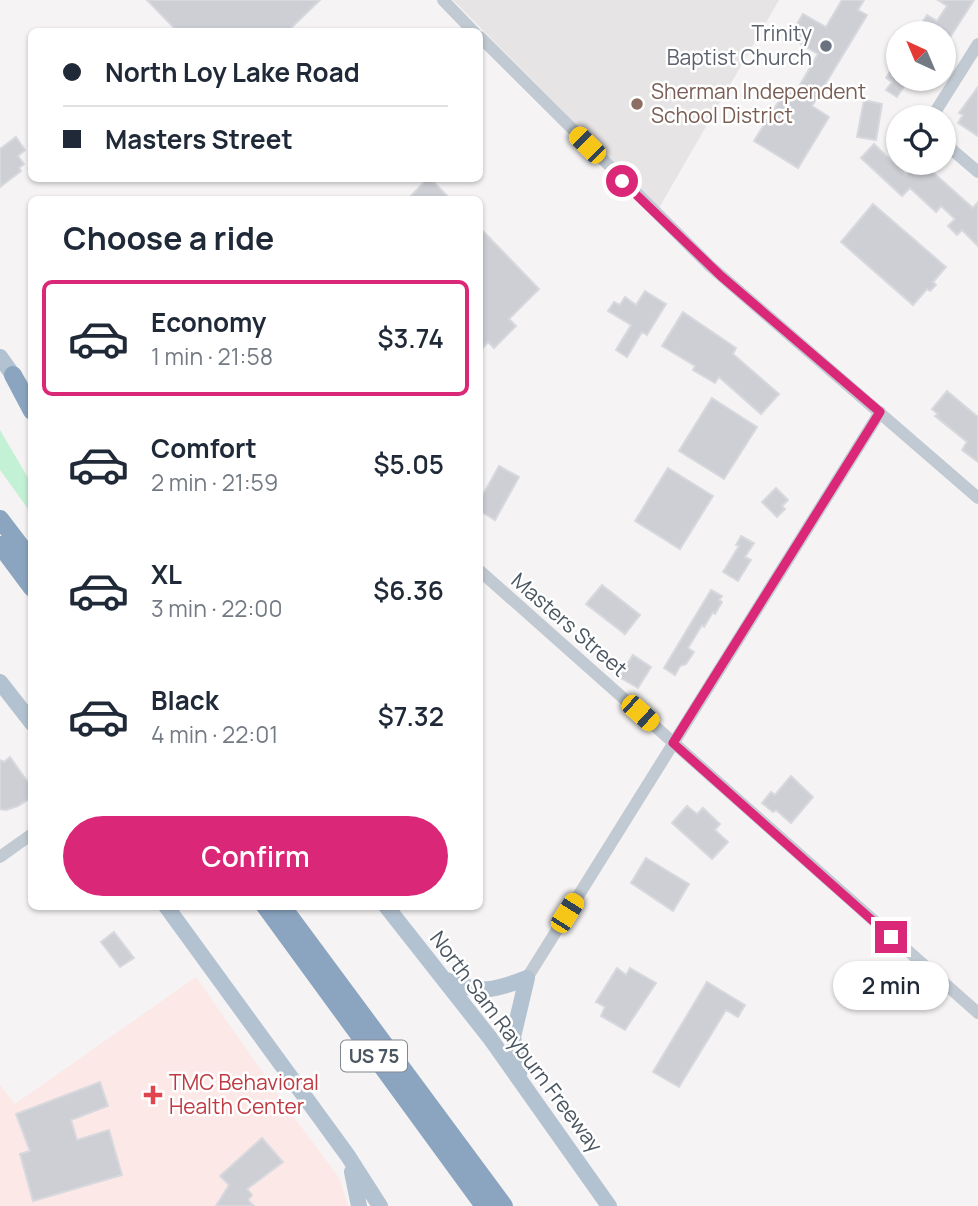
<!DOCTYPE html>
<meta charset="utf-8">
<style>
:root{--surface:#fff;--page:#f6f6f7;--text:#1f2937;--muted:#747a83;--line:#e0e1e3;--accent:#db2777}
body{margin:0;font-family:Manrope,sans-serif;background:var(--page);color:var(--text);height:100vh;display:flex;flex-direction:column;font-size:26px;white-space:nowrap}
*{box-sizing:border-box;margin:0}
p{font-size:23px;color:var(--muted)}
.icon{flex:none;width:38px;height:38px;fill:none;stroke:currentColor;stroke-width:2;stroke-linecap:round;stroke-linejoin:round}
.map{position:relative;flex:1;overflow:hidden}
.panel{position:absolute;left:28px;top:196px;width:455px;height:714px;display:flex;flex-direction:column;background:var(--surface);border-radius:10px;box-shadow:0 2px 5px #0004}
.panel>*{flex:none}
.top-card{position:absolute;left:28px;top:28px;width:455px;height:154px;border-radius:10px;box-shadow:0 2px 5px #0004;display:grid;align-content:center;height:154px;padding:0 35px;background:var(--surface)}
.needle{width:46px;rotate:316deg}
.fabs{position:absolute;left:886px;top:21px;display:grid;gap:14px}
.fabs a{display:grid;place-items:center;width:70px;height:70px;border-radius:50%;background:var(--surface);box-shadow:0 2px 5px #0004;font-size:35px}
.end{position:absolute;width:32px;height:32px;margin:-16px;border:9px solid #db2777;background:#fff;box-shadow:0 0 0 4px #fff}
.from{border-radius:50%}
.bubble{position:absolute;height:49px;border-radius:24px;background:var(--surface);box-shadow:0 2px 5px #0004;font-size:23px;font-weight:600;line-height:49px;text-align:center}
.car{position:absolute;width:21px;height:42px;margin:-21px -10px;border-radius:9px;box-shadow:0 0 5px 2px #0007;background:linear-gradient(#f5c518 24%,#345 0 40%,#f5c518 0 76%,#345 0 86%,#f5c518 0)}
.top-card b{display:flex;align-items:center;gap:24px;height:66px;font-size:26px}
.top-card b+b{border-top:2px solid var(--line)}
.top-card i{width:18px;height:18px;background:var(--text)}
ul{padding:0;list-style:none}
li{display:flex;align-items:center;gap:21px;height:116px;margin:0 14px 10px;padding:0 21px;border:4px solid transparent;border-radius:10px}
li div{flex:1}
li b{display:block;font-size:26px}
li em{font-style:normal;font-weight:600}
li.active{border-color:var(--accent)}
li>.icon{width:63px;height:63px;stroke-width:1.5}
h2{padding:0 35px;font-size:32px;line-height:84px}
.cta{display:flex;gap:14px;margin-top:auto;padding:14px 35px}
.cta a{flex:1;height:80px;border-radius:42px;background:var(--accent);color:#fff;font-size:28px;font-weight:600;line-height:80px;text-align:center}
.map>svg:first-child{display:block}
.education{fill:#e6e4e5}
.medical{fill:#fce8e6}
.green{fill:#c3f1d5}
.building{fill:#cdcfd5;stroke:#d7d9de;stroke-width:2}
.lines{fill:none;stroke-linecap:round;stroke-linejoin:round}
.minor{stroke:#c1cad2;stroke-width:12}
.major{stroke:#b3c2d1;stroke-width:16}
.highway{stroke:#8ba5c1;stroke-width:18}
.route{stroke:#db2777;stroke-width:9}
.worship-dot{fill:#6b7280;stroke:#fff;stroke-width:2.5}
.education-dot{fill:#8d6e63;stroke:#fff;stroke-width:2.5}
.health-dot{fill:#e0444e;stroke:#fff;stroke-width:2.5}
.labels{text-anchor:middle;stroke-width:5;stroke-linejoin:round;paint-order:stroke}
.shield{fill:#fff;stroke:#808990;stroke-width:2}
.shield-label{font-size:19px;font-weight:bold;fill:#4a5661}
.worship-label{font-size:21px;fill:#5b616d;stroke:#fff;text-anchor:end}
.education-label{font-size:21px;fill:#785e54;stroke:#fff;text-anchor:start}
.street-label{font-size:21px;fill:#4a5661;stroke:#fff}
.health-label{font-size:21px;fill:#be3a42;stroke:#fff;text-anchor:start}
</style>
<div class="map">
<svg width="978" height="1206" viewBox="0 0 978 1206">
<rect width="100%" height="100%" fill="#f5f3f3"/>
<path class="education" d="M453 0H779L659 208Z"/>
<path class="medical" d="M196 977 293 1116 340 1179 348 1206H0V1085L15 1104Z"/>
<path class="green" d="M0 430 31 483V513L0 470Z"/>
<path class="building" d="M147 0H320L287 32H178Z
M842 0H864L858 10 867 15 812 106 829 117 798 168 754 141 786 90 794 95 818 54 789 37 803 14 826 27Z
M938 0H974L943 48V33H931L920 26 927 15 937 21 947 6Z
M898 59V79H909L897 97 886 90 892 82 886 78Z
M978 87V136L958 123 963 115 959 113Z
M864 100 882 104 876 140 857 137Z
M16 137 25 150 18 156 24 164 19 168 21 171 0 187V149Z
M874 144 906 175 914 166 920 173 922 171 924 173 928 168 973 208 978 202V246L962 230 957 235 948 226 955 219 941 206 936 212 910 188 902 196 861 158Z
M428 178H430L451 200H407Z
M873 204 946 267 933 282 936 285 930 291 927 289 913 305 841 242Z
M480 228 539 289 509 319 516 326 494 348 488 342 480 351Z
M645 291 666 304 647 335 642 332 627 357 616 350 631 325 608 311 614 302 620 305 625 297 636 305Z
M683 312 736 348 733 354 779 394 761 414 719 377 715 383 693 370 695 366 662 346Z
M947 391 978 417V462L962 450 967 442 935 416 938 414 932 409Z
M712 398 757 427 724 479 679 451Z
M499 466 519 477 495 520 480 511V500Z
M668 468 713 496 680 549 635 521Z
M776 488 788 500 782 506 785 509 777 517 762 502Z
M741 536 754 543 745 557 751 560 738 581 723 572 739 546 736 545Z
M602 585 640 615 625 634 586 604Z
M711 590 722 596 719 600 722 602 715 614 713 612 704 627 702 625 688 648 694 652 686 664 680 666 675 675 664 668Z
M633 655 651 667 638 688 619 677Z
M10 757 32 788V797L18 806 6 810 0 809V760L4 762Z
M791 776 813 797 791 823 776 810 773 812 762 803 771 792 775 795Z
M687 806 697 814 703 808 720 824 715 830 728 842 712 859 672 823Z
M646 858 689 884 673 911 631 883Z
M114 932 134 958 120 967 101 942Z
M617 968 626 975 630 968 656 983 625 1030 601 1016 605 1007 596 1002Z
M707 982 745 1005 738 1017 726 1010 679 1087 653 1072Z
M100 1082 108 1106 71 1120 77 1140 109 1130 122 1175 33 1201 20 1154 30 1151 16 1114Z
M262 1138 283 1162 247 1189 252 1195 248 1200 254 1206H216L229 1185 220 1176Z"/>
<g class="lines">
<path class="minor" d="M443 0 474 32
M480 37 710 266 978 498
M932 117 978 44
M943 142 978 172
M480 571 978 1013
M0 857 32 834
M527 978 880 412"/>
<path class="major" d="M0 357 20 385
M0 682 32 723
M166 906 348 1156 380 1206
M386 906 490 1038 609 1206
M446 980C480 994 494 991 527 978
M520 1071 513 1037 527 978
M352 1172 359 1206"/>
<path class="highway" d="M13 375 32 411
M0 519 32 561
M0 545 32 588
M265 906 484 1206
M282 906 504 1206"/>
</g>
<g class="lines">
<path class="route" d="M622 181 721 276 880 412 673 743 891 937"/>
</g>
<circle class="worship-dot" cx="826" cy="46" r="7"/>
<circle class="education-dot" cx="637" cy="104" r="7"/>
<path class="health-dot" d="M149.5 1084.5h7v7h7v7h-7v7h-7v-7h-7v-7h7z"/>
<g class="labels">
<rect class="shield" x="341" y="1040.5" width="66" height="31" rx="5"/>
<g class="shield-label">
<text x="374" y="1063">US 75</text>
</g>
<g class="worship-label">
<text x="812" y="41">Trinity<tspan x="812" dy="24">Baptist Church</tspan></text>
</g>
<g class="education-label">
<text x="651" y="99">Sherman Independent<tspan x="651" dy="24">School District</tspan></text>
</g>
<g class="street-label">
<text transform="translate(569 625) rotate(41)" y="7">Masters Street</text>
<text transform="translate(516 1042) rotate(53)" y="7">North Sam Rayburn Freeway</text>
</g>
<g class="health-label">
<text x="169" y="1090">TMC Behavioral<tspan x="169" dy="24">Health Center</tspan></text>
</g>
</g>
</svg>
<div class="fabs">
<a><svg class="needle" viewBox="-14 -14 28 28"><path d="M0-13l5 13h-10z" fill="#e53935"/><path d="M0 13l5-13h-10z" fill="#747a83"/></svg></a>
<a><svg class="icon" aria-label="locate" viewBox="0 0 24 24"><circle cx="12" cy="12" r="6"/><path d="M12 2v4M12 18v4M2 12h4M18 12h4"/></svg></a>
</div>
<i class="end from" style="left:622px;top:181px"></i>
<i class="end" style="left:891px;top:937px"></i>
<div class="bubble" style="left:833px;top:961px;width:116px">2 min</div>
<i class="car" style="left:587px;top:145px;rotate:315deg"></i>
<i class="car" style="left:640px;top:713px;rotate:132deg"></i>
<i class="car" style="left:567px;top:913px;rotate:32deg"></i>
<div class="top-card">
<b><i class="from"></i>North Loy Lake Road</b>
<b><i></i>Masters Street</b>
</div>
<section class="panel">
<h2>Choose a ride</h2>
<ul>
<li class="active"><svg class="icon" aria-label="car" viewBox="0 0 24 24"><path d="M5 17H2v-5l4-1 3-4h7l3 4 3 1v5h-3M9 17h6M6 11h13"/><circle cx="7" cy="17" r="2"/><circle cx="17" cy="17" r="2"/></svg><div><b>Economy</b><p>1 min · 21:58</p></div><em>$3.74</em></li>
<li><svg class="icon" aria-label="car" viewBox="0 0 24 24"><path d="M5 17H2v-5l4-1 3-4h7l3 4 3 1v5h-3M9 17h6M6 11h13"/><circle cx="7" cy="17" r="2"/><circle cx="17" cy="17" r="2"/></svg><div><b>Comfort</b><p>2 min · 21:59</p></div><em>$5.05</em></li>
<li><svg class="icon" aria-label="car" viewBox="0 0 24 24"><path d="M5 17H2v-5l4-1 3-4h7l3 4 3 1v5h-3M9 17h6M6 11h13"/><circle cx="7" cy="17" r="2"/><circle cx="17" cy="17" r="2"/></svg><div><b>XL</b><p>3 min · 22:00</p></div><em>$6.36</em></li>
<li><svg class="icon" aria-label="car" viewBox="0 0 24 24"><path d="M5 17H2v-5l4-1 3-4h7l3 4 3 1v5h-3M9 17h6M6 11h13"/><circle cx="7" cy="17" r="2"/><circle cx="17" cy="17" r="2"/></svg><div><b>Black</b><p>4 min · 22:01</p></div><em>$7.32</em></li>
</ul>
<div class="cta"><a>Confirm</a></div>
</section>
</div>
